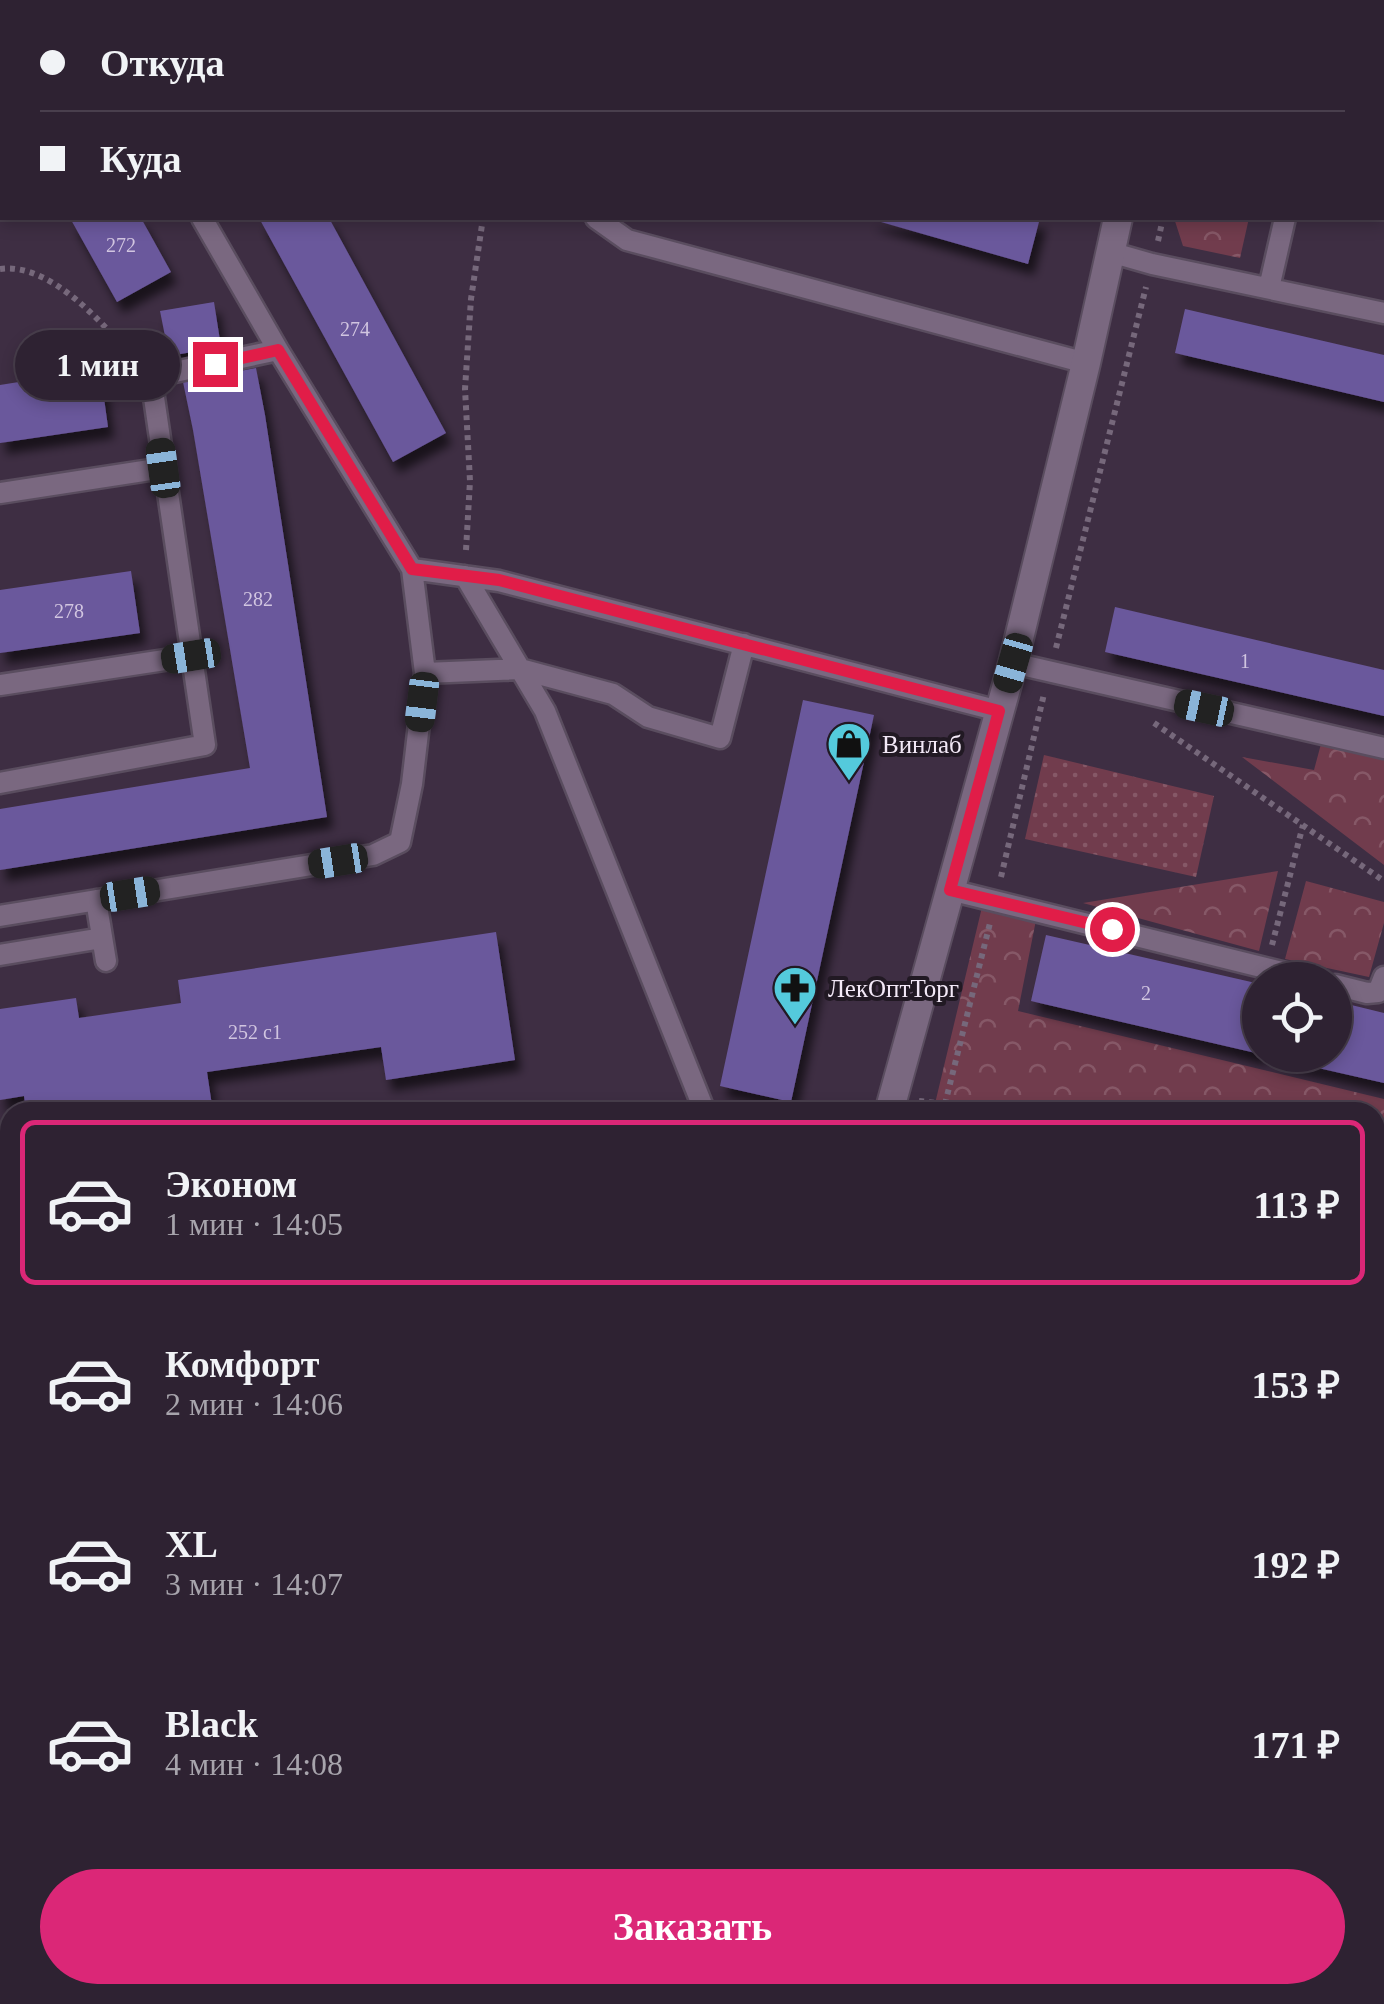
<!DOCTYPE html>
<html lang="ru">
<meta charset="utf-8">
<style>
:root{--surface:#2e2232;--page:#362a3a;--text:#f1f3f6;--muted:#a7a4ac;--line:#493f4d;--accent:#db2777}
body{margin:0;font-family:Georgia,serif;background:var(--page);color:var(--text);height:100vh;display:flex;flex-direction:column;font-size:38px;white-space:nowrap}
*{box-sizing:border-box;margin:0}
p{font-size:32px;color:var(--muted)}
.icon{flex:none;width:55px;height:55px;fill:none;stroke:currentColor;stroke-width:2;stroke-linecap:round;stroke-linejoin:round}
.map{position:relative;flex:1;overflow:hidden}
.sheet{position:absolute;left:0px;top:1102px;width:1385px;height:902px;display:flex;flex-direction:column;background:var(--surface);border-radius:30px 30px 0 0;box-shadow:0 5px 15px #0003,0 0 0 2px var(--line)}
.sheet>*{flex:none}
.banner{position:absolute;left:0px;top:0px;width:1385px;height:220px;box-shadow:0 5px 15px #0003,0 0 0 2px var(--line);display:grid;align-content:center;height:220px;padding:0 40px;background:var(--surface)}
.controls{position:absolute;left:1242px;top:962px;display:grid;gap:20px}
.controls a{display:grid;place-items:center;width:110px;height:110px;border-radius:50%;background:var(--surface);box-shadow:0 5px 15px #0003,0 0 0 2px var(--line);font-size:50px}
.end{position:absolute;width:45px;height:45px;margin:-22px;border:12px solid #e11d48;background:#fff;box-shadow:0 0 0 5px #fff}
.from{border-radius:50%}
.bubble{position:absolute;height:70px;border-radius:35px;background:var(--surface);box-shadow:0 5px 15px #0003,0 0 0 2px var(--line);font-size:32px;font-weight:700;line-height:70px;text-align:center}
.car{position:absolute;width:30px;height:60px;margin:-30px -15px;border-radius:12px;box-shadow:0 0 8px 2px #0007;background:linear-gradient(#222 24%,#8ab4d8 0 40%,#222 0 76%,#8ab4d8 0 86%,#222 0)}
.banner b{display:flex;align-items:center;gap:35px;height:95px;font-size:38px}
.banner b+b{border-top:2px solid var(--line)}
.banner i{width:25px;height:25px;background:var(--text)}
ul{padding:18px 0 0;list-style:none}
li{display:flex;align-items:center;gap:30px;height:165px;margin:0 20px 15px;padding:0 20px;border:5px solid transparent;border-radius:15px}
li div{flex:1}
li b{display:block;font-size:38px}
li em{font-style:normal;font-weight:700}
li.active{border-color:var(--accent)}
li>.icon{width:90px;height:90px;stroke-width:1.5}
.primary-button{display:flex;gap:20px;margin-top:auto;padding:20px 40px}
.primary-button a{flex:1;height:115px;border-radius:60px;background:var(--accent);color:#fff;font-size:40px;font-weight:700;line-height:115px;text-align:center}
.map>svg:first-child{display:block}
.grass{fill:url(#grass-tufts)}
.forest{fill:url(#forest-crowns)}
.park{fill:url(#park-dots)}
.lines{fill:none;stroke-linecap:round;stroke-linejoin:round}
.stream{stroke:#8b92c5;stroke-width:10}
.building{fill:#6b589c;filter:url(#shadow)}
.service-casing{stroke:#5a4d5f;stroke-width:25}
.minor-casing{stroke:#5a4d5f;stroke-width:32}
.trunk-casing{stroke:#5a4d5f;stroke-width:32}
.path{stroke:#76687b;stroke-width:6;stroke-dasharray:5 5;stroke-linecap:butt}
.service{stroke:#7a6880;stroke-width:20}
.minor{stroke:#7a6880;stroke-width:28}
.trunk{stroke:#bd88ae;stroke-width:28}
.route{stroke:#e11d48;stroke-width:12}
.labels{text-anchor:middle;stroke-width:8;stroke-linejoin:round;paint-order:stroke}
.number-label{font-size:20px;fill:#d1c5e0}
.poi-label{font-size:25px;fill:#f3e9f7;stroke:#211923;text-anchor:start}
</style>
<div class="map">
<svg width="1384" height="2004" viewBox="0 0 1384 2004">
<defs>
<pattern id="grass-tufts" width="24" height="20" patternUnits="userSpaceOnUse" patternTransform="scale(2.5)"><rect width="24" height="20" fill="#713c4d"/><path d="M3 7l-1-3M5 7V3M7 7l1-3M15 17l-1-3M17 17v-4M19 17l1-3" fill="none" stroke="#865867"/></pattern>
<pattern id="forest-crowns" width="20" height="18" patternUnits="userSpaceOnUse" patternTransform="scale(2.5)"><rect width="20" height="18" fill="#713c4d"/><path d="M2 6a3 3 0 1 1 6 0M12 15a3 3 0 1 1 6 0" fill="none" stroke="#865867"/></pattern>
<pattern id="park-dots" width="8" height="8" patternUnits="userSpaceOnUse" patternTransform="scale(2.5)"><rect width="8" height="8" fill="#713c4d"/><path d="M2 2h.1M6 6h.1" fill="none" stroke="#865867" stroke-width="1.8" stroke-linecap="round"/></pattern>
<filter id="shadow"><feDropShadow dx="6" dy="11" stdDeviation="5" flood-color="#0009"/></filter>
</defs>
<rect width="100%" height="100%" fill="#3e2e43"/>
<path class="grass" d="M10 1744V1963L0 1961V1745Z
M956 1995H1025L1020 2004H937Z"/>
<path class="forest" d="M1174 218H1249L1240 258 1183 246Z
M1321 744 1384 758V865L1242 757 1314 770Z
M1278 871 1259 951 1083 903Z
M1306 881 1384 902V923L1369 977 1285 959Z
M983 903 1037 915 1018 1011 1384 1099V1213H1375V1112H933Z
M1384 1949V2004H1020L1026 1995H1375V1950Z"/>
<path class="park" d="M1044 755 1214 796 1196 877 1025 839Z"/>
<g class="lines">
<path class="stream" d="M1375 1807 1384 1806"/>
</g>
<path class="building" d="M70 218H141L171 272 117 302Z
M259 218H329L446 433 393 462Z
M867 218H1040L1028 264Z
M214 302 221 347 169 356 160 311Z
M1185 309 1384 355V402L1175 353Z
M256 368 265 415 327 817 0 870V809L250 768 193 430 183 382Z
M100 369 108 427 0 443V385Z
M131 571 140 633 0 653V590Z
M1115 607 1384 670V716L1105 652Z
M803 700 874 715 791 1102 720 1086Z
M496 932 515 1060 386 1080 381 1047 207 1072 213 1112H26L24 1096 0 1100V1009L76 998 79 1018 181 1003 178 980Z
M1046 935 1260 984V1054L1031 1001Z
M1335 1001 1384 1013V1083L1270 1057 1335 1055Z
M10 1187V1395L0 1396V1189Z
M1384 1347V1449L1377 1486H1375V1352Z"/>
<g class="lines">
<defs>
<path id="service" d="M74 0 76 2
M233 0 235 2
M372 0V2
M450 0 458 2
M260 2V0
M617 2V0
M945 2 946 0
M1335 2 1336 0
M596 218 627 240 1086 363
M1110 252 1152 264 1384 313
M1269 288 1285 218
M0 493 163 468
M412 569 499 581 999 711
M465 576 545 711 705 1112
M1013 663 1384 748
M425 673 520 669 613 694 648 717 720 738 744 644
M0 685 191 656
M0 783 205 745 151 377 278 350
M950 890 1314 980
M96 900 106 961
M0 916 373 855 400 842 412 784 425 673 412 569 278 350 202 218
M0 955 102 938
M1335 985 1367 993 1378 992 1384 977
M1375 1307 1384 1301
M1375 1593 1384 1587
M0 1990 10 1996 38 2004"/>
<path id="minor" d="M1168 2 1169 0
M889 1112 1013 663 1086 363 1118 218"/>
<path id="trunk" d="M1375 1867 1384 1866
M1375 1908 1384 1907
M278 2004 352 1995
M577 2004 652 1995"/>
</defs>
<use href="#service" class="service-casing"/>
<use href="#minor" class="minor-casing"/>
<use href="#trunk" class="trunk-casing"/>
<path class="path" d="M1214 2 1215 0
M1158 241 1163 218
M0 269C51 262 104 325 135 360
M466 550 470 481 465 389 471 299 483 218
M1056 648 1146 287
M1154 723 1384 881
M1001 877 1044 694
M1272 945 1303 825
M919 1101 1016 1112
M945 1104 990 923
M1375 1157 1384 1158
M1375 1688 1384 1687"/>
<use href="#service" class="service"/>
<use href="#minor" class="minor"/>
<use href="#trunk" class="trunk"/>
</g>
<g class="lines">
<path class="route" d="M215 364 278 350 412 569 499 580 999 711 950 890 1112 929"/>
</g>
<defs>
<symbol id="shop-pin" viewBox="-11 -11 22 30"><path d="M0 17L-7.5 6A9.5 9.5 0 1 1 7.5 6Z" fill="#54cadc" stroke="#211923"/><path d="M-5-2.5h2.3a2.7 3.5 0 0 1 5.4 0H5L5.5 6h-11ZM-1.5-2.5h3a1.5 2.3 0 0 0-3 0Z" fill="#111"/></symbol>
<symbol id="pharmacy-pin" viewBox="-11 -11 22 30"><path d="M0 17L-7.5 6A9.5 9.5 0 1 1 7.5 6Z" fill="#54cadc" stroke="#211923"/><path d="M-2-6h4v4h4v4h-4v4h-4v-4h-4v-4h4Z" fill="#111"/></symbol>
</defs>
<g fill-rule="evenodd">
<use href="#shop-pin" x="824" y="719" width="50" height="68"/>
<use href="#pharmacy-pin" x="770" y="963" width="50" height="68"/>
</g>
<g class="labels">
<g class="number-label">
<text x="121" y="252">272</text>
<text x="355" y="336">274</text>
<text x="258" y="606">282</text>
<text x="69" y="618">278</text>
<text x="1245" y="668">1</text>
<text x="1146" y="1000">2</text>
<text x="255" y="1039">252 с1</text>
</g>
<g class="poi-label">
<text x="882" y="753">Винлаб</text>
<text x="828" y="997">ЛекОптТорг</text>
</g>
</g>
</svg>
<div class="controls">
<a><svg class="icon" aria-label="locate" viewBox="0 0 24 24"><circle cx="12" cy="12" r="6"/><path d="M12 2v4M12 18v4M2 12h4M18 12h4"/></svg></a>
</div>
<i class="end from" style="left:1112px;top:929px"></i>
<i class="end" style="left:215px;top:364px"></i>
<div class="bubble" style="left:15px;top:330px;width:165px">1 мин</div>
<i class="car" style="left:163px;top:468px;rotate:352deg"></i>
<i class="car" style="left:191px;top:656px;rotate:261deg"></i>
<i class="car" style="left:1013px;top:663px;rotate:196deg"></i>
<i class="car" style="left:422px;top:702px;rotate:187deg"></i>
<i class="car" style="left:1204px;top:708px;rotate:282deg"></i>
<i class="car" style="left:338px;top:861px;rotate:261deg"></i>
<i class="car" style="left:130px;top:894px;rotate:81deg"></i>
<div class="banner">
<b><i class="from"></i>Откуда</b>
<b><i></i>Куда</b>
</div>
<section class="sheet">
<ul>
<li class="active"><svg class="icon" aria-label="car" viewBox="0 0 24 24"><path d="M5 17H2v-5l4-1 3-4h7l3 4 3 1v5h-3M9 17h6M6 11h13"/><circle cx="7" cy="17" r="2"/><circle cx="17" cy="17" r="2"/></svg><div><b>Эконом</b><p>1 мин · 14:05</p></div><em>113 ₽</em></li>
<li><svg class="icon" aria-label="car" viewBox="0 0 24 24"><path d="M5 17H2v-5l4-1 3-4h7l3 4 3 1v5h-3M9 17h6M6 11h13"/><circle cx="7" cy="17" r="2"/><circle cx="17" cy="17" r="2"/></svg><div><b>Комфорт</b><p>2 мин · 14:06</p></div><em>153 ₽</em></li>
<li><svg class="icon" aria-label="car" viewBox="0 0 24 24"><path d="M5 17H2v-5l4-1 3-4h7l3 4 3 1v5h-3M9 17h6M6 11h13"/><circle cx="7" cy="17" r="2"/><circle cx="17" cy="17" r="2"/></svg><div><b>XL</b><p>3 мин · 14:07</p></div><em>192 ₽</em></li>
<li><svg class="icon" aria-label="car" viewBox="0 0 24 24"><path d="M5 17H2v-5l4-1 3-4h7l3 4 3 1v5h-3M9 17h6M6 11h13"/><circle cx="7" cy="17" r="2"/><circle cx="17" cy="17" r="2"/></svg><div><b>Black</b><p>4 мин · 14:08</p></div><em>171 ₽</em></li>
</ul>
<div class="primary-button"><a>Заказать</a></div>
</section>
</div>
